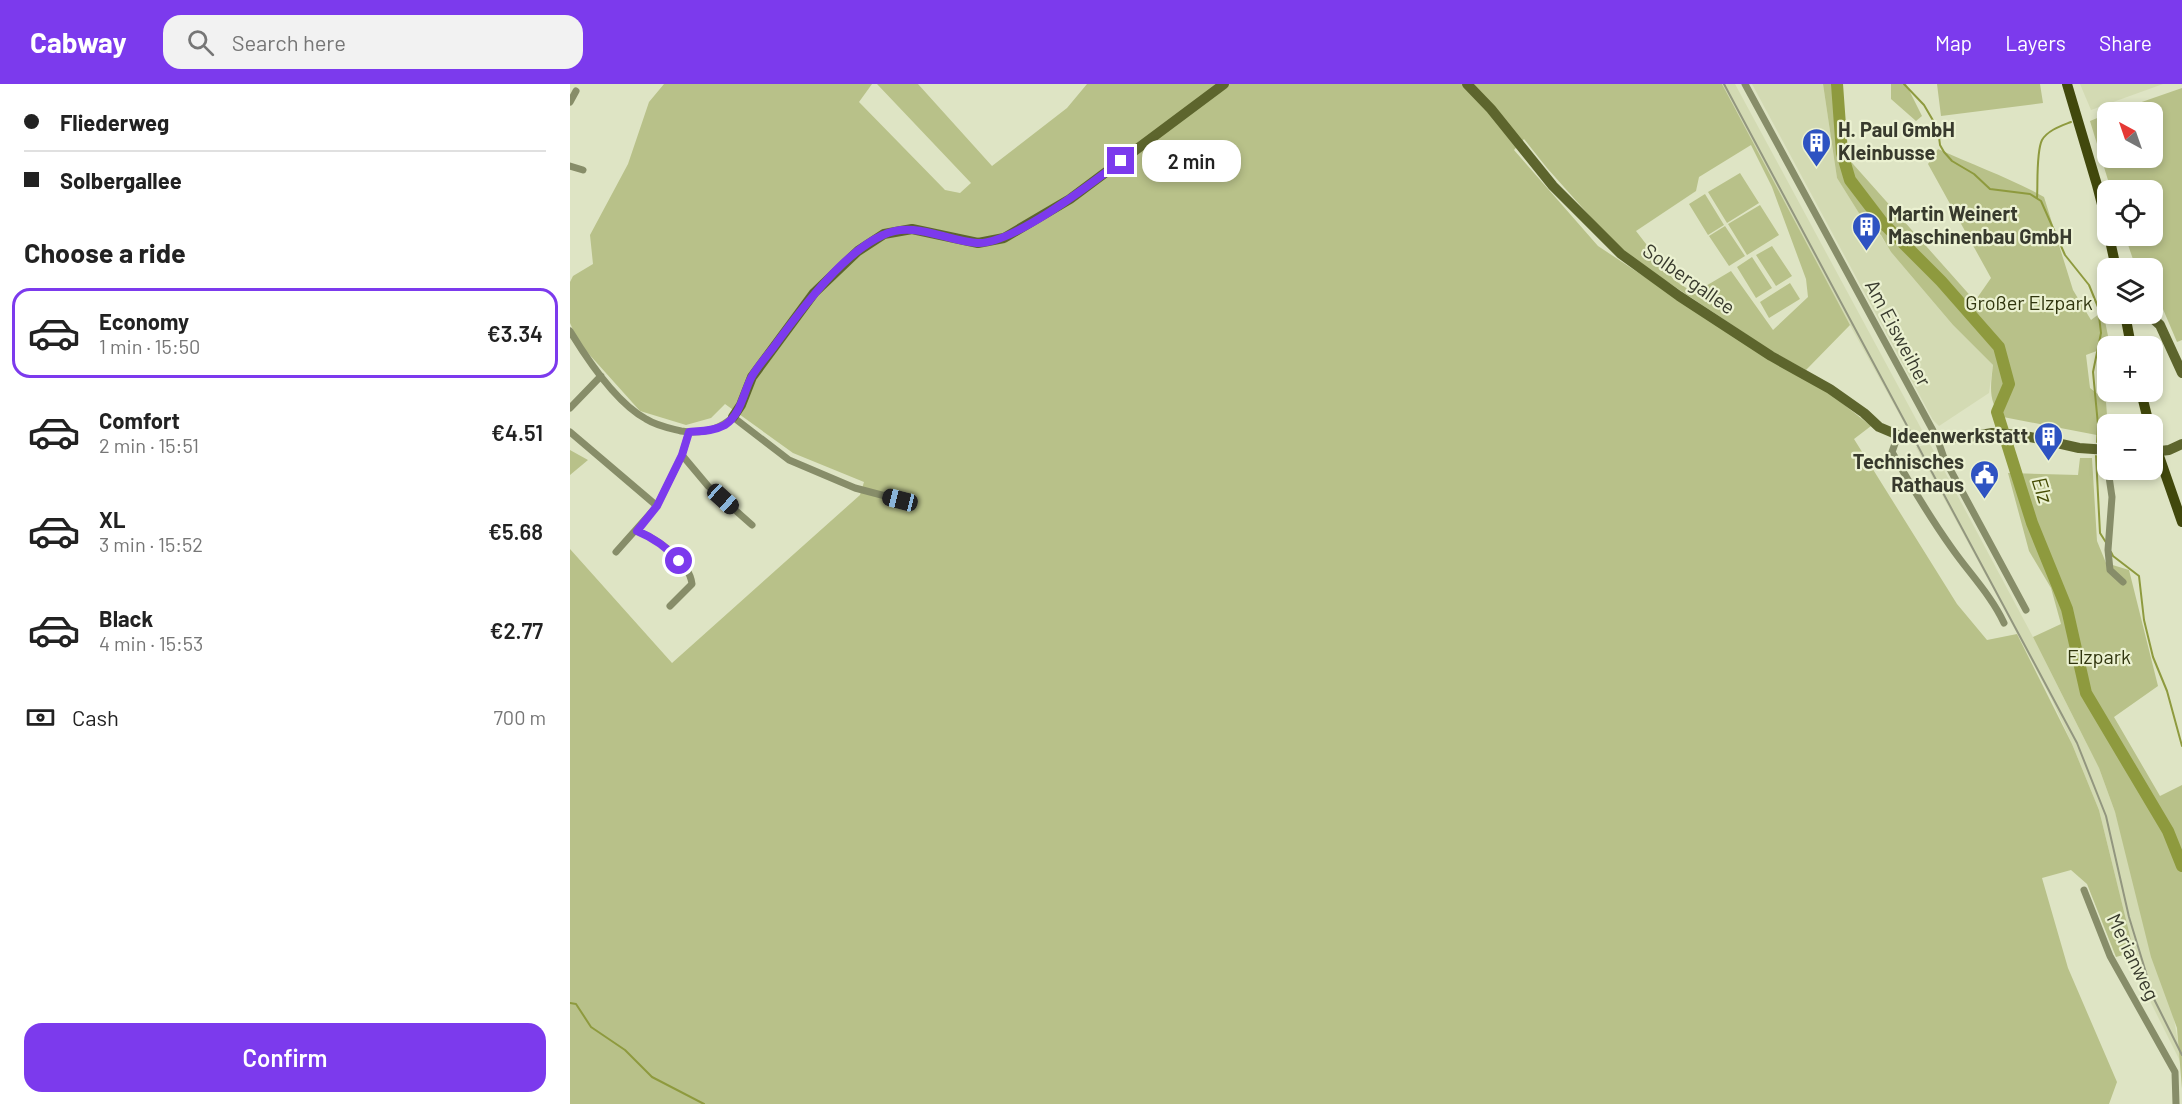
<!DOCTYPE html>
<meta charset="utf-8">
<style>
:root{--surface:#fff;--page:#f2f2f2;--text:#222;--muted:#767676;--line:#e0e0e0;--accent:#7c3aed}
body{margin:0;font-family:Barlow,sans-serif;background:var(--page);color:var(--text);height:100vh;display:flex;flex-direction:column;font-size:22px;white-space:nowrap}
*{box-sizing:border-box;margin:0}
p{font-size:20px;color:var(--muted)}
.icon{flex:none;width:33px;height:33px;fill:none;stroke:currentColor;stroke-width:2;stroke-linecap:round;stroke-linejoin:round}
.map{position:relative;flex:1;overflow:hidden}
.panel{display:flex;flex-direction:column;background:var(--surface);width:570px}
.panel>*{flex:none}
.banner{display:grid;align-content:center;height:132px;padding:0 24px;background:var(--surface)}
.needle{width:39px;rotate:320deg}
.buttons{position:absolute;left:1527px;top:18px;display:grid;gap:12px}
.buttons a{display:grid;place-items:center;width:66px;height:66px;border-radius:12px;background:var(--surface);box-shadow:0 3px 9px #0003;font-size:30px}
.end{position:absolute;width:27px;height:27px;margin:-14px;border:8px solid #7c3aed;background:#fff;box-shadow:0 0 0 3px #fff}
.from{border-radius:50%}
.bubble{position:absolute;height:42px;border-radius:18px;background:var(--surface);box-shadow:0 3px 9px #0003;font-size:20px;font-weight:600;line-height:42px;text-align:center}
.car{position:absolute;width:18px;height:36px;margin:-18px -9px;border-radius:8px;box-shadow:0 0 4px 2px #0007;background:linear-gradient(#222 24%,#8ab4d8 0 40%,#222 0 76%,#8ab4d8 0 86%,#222 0)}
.banner b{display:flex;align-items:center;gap:21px;height:57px;font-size:22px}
.banner b+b{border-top:2px solid var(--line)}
.banner i{width:15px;height:15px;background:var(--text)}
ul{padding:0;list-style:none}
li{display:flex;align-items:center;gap:18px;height:90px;margin:0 12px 9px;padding:0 12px;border:3px solid transparent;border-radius:18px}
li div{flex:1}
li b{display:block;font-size:22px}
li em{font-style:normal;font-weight:600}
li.current{border-color:var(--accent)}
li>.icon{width:54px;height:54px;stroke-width:1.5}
h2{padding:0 24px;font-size:27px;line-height:72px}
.pay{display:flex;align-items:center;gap:15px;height:66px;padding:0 24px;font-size:22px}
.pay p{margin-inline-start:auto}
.cta{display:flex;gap:12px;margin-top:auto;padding:12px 24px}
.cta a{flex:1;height:69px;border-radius:18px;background:var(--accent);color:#fff;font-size:24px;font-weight:600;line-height:69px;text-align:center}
header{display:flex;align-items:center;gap:36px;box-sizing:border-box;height:84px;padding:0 30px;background:var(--accent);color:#fff}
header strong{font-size:28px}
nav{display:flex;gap:33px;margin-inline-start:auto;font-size:21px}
.search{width:420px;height:54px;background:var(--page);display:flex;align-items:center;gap:15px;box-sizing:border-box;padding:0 21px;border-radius:18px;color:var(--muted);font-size:22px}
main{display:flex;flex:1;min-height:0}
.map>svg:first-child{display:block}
.built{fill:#d3dab3}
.green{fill:#b8c189;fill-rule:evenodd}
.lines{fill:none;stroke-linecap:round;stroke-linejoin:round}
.stream{stroke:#8e9a3e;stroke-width:2}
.river{stroke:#8e9a3e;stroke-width:12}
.street{stroke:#878d69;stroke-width:7}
.secondary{stroke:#5d652d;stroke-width:10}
.primary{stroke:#41480c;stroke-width:10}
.rail{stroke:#92967f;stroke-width:2}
.route{stroke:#7c3aed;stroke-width:8}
.labels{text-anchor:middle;stroke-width:4.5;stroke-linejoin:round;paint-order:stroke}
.poi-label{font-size:20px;font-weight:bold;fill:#383a2d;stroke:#ebf1d1;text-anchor:start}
.street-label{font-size:20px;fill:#383a2d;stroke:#ebf1d1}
.park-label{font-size:20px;fill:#30350e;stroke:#ebf1d1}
.water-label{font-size:21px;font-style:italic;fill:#454c04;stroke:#ebf1d1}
</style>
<header>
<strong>Cabway</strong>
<div class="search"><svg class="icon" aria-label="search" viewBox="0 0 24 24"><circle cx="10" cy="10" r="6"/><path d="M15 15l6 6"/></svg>Search here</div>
<nav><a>Map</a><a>Layers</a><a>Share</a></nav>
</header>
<main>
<section class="panel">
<div class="banner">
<b><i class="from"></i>Fliederweg</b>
<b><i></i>Solbergallee</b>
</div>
<h2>Choose a ride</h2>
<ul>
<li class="current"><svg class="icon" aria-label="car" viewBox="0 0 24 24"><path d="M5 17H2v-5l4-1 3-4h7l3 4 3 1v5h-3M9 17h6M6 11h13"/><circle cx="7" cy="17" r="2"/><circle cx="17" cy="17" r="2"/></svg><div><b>Economy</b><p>1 min · 15:50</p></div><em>€3.34</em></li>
<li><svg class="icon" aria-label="car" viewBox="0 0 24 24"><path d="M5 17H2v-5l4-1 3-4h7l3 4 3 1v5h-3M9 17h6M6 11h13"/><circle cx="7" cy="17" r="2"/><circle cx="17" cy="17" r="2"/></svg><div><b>Comfort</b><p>2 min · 15:51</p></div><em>€4.51</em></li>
<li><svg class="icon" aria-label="car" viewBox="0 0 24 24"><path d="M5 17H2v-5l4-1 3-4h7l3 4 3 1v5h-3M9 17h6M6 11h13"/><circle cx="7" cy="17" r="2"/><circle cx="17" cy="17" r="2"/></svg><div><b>XL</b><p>3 min · 15:52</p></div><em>€5.68</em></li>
<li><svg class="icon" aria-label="car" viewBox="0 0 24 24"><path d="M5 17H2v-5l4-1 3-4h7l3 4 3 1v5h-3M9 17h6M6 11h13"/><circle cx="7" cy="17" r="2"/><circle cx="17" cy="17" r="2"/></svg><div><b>Black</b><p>4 min · 15:53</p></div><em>€2.77</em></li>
</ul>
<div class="pay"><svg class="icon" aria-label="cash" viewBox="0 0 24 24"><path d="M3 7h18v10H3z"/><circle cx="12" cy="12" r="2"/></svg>Cash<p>700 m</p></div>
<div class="cta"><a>Confirm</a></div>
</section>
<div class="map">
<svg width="1612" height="1020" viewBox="0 0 1612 1020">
<rect width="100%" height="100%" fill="#dee4c4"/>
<path class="built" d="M1152 0H1165L1353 348H1339L1270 223Z
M1182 0H1253L1267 94 1292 134 1311 152 1321 168 1383 241 1423 281 1419 309 1369 342 1363 336Z
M1510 0H1593L1521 26Z
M1360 360 1463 553 1529 684 1545 728 1603 930 1612 981 1580 917 1564 868 1529 726 1502 660 1481 614 1434 525 1346 363Z"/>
<path class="green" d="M94 0H302L289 18 375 106 390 109 401 99 307 0H348L422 82 497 24 517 0H1152L1280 241 1236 286 1203 268 1051 167 977 84 954 55 944 66 1028 162 1197 274 1258 308 1301 342 1284 355 1387 520 1417 556 1447 550 1502 660 1529 726 1564 868 1546 873 1517 800 1501 786 1472 794 1498 884 1547 998 1539 1020H0V465L102 579 290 411 294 398 223 369 155 320 141 334 116 341 70 327 9 259 0 239V198L3 192 23 180 20 151 58 80 79 18ZM1181 61 1202 103 1236 195 1238 213 1203 246 1161 187 1124 209 1104 196 1066 147 1126 107 1129 93Z
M1253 0H1269L1275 71 1405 217 1421 194 1358 80 1368 65C1403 81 1440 94 1474 113L1503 206 1521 236 1533 227 1540 262 1516 271 1520 304 1538 318H1536L1537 331 1535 332 1537 353 1433 333C1417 319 1421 300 1423 281L1383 241 1321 168 1311 151 1292 134 1267 94Z
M1321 0H1336L1352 32 1346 37 1321 15Z
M1367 0H1470L1473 19 1371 32Z
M1612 4V256L1607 258 1587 211 1583 208 1582 184H1566L1555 152H1582V106H1541L1520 37 1537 30 1538 74H1582V28H1543Z
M1170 89 1189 119 1157 139 1138 108Z
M1135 110 1154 141 1138 151 1119 120Z
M1190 121 1209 151 1177 171 1158 140Z
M1155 142 1175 172 1159 182 1139 152Z
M1202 162 1222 192 1206 202 1186 171Z
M1182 173 1202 204 1186 214 1167 183Z
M1220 199 1230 215 1199 234 1190 218Z
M0 366 18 376 0 391Z
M1510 374H1522L1527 457 1536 479 1559 486 1588 602 1544 633 1590 712 1612 701V1005L1607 944 1581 873 1545 728 1529 684 1463 553 1491 540 1481 504 1459 467 1438 389 1508 391Z"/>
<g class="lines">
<path class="stream" d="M1334 0 1354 21 1368 45 1370 61 1374 68 1382 77 1404 90 1420 105 1460 110 1471 117 1495 171 1519 201 1528 223 1531 249 1523 288 1528 341 1527 358
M1467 114C1468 100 1466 68 1472 56 1478 46 1491 42 1501 38
M1526 372 1530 449 1537 460
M1541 468 1543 472 1569 492 1574 536 1583 573 1597 607 1612 662
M0 919 6 920 21 943 55 966 82 993 134 1020"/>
<path class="river" d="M1267 0 1272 69 1280 96 1312 138 1371 197 1429 263 1439 300 1427 328 1462 439 1497 525 1516 609 1598 747 1612 782"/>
<path class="street" d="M1175 0 1367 354 1374 374 1456 526
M0 18 6 7
M0 82 13 86
M0 247C17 275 47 319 76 335 87 342 99 344 111 347 131 350 149 346 163 333L219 376 285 404 338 418
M0 324 31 292
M0 348 87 422
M1328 351 1322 368C1340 400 1359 432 1381 463 1399 489 1421 511 1434 539
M1535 366 1538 382
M112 371 138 402 182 441
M1538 386 1542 413 1538 466 1540 486 1553 498
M67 447C87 455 119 476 122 500L100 522
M46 468 87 422 112 371 119 348
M1514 806 1540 872 1605 988 1606 1020"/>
<path class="secondary" d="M897 0 921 25 983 102 1051 170 1109 212 1201 272 1260 305 1294 329 1309 343 1328 351 1350 354H1394L1422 349 1451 351 1509 364 1538 366
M1578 230 1590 241 1612 289
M163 333 171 321 182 293 244 209 288 167 314 150 342 145 408 159 434 154 500 115 654 0
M1582 368 1599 366 1612 360"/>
<path class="primary" d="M1497 0 1527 101 1538 144
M1539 152 1546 184
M1555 230 1561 262
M1571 308 1579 340
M1582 352 1612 438"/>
<path class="rail" d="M1154 0 1507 659 1536 732 1559 833 1584 915 1612 971"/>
</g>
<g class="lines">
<path class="route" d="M109 477C97 463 84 454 67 447L87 422 112 371 119 348C131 347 144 347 155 341 171 330 173 310 181 294 188 281 200 269 208 257 234 222 273 169 313 151 343 136 376 157 407 159 442 161 522 99 551 77"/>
</g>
<defs>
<symbol id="building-pin" viewBox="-11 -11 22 30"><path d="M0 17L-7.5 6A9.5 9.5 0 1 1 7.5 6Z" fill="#2e53c2" stroke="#ebf1d1"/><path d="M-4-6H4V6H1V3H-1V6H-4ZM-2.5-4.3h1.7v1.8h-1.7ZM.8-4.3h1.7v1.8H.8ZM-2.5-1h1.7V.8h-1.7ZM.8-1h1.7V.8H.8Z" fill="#fff"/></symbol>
<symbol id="civic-pin" viewBox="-11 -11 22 30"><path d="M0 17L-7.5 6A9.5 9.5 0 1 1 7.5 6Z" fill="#2e53c2" stroke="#ebf1d1"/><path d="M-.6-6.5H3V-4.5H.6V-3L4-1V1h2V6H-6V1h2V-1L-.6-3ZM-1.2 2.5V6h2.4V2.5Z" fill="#fff"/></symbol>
</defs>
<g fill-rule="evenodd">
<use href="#building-pin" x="1230" y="42" width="33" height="45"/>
<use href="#building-pin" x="1280" y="126" width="33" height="45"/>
<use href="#building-pin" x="1462" y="336" width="33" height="45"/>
<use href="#civic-pin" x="1398" y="374" width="33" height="45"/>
</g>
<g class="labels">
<g class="poi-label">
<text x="1268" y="53">H. Paul GmbH<tspan x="1268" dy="23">Kleinbusse</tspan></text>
<text x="1318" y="137">Martin Weinert<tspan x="1318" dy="23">Maschinenbau GmbH</tspan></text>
<text x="1458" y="359" text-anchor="end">Ideenwerkstatt</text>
<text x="1394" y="385" text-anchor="end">Technisches<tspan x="1394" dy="23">Rathaus</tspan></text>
</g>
<g class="street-label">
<text transform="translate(1119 195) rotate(35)" y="7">Solbergallee</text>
<text transform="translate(1328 249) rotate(62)" y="7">Am Eisweiher</text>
<text transform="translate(1563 873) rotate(64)" y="7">Merianweg</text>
</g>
<g class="park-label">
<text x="1459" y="226">Großer Elzpark</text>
<text x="1529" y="580">Elzpark</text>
</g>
<g class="water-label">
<text transform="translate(1472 406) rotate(72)" y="7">Elz</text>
</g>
</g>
</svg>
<div class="buttons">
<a><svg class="needle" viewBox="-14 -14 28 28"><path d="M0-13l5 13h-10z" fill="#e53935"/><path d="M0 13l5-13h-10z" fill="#767676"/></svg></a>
<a><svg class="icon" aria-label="locate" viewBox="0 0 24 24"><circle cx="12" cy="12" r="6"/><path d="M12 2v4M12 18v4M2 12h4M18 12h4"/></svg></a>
<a><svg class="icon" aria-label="layers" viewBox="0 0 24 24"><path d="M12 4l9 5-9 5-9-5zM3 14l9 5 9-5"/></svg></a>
<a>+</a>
<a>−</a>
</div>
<i class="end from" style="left:109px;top:477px"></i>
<i class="end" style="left:551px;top:77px"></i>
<div class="bubble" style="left:572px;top:56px;width:99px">2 min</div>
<i class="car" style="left:153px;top:415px;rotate:132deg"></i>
<i class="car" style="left:330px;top:416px;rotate:284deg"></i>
</div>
</main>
